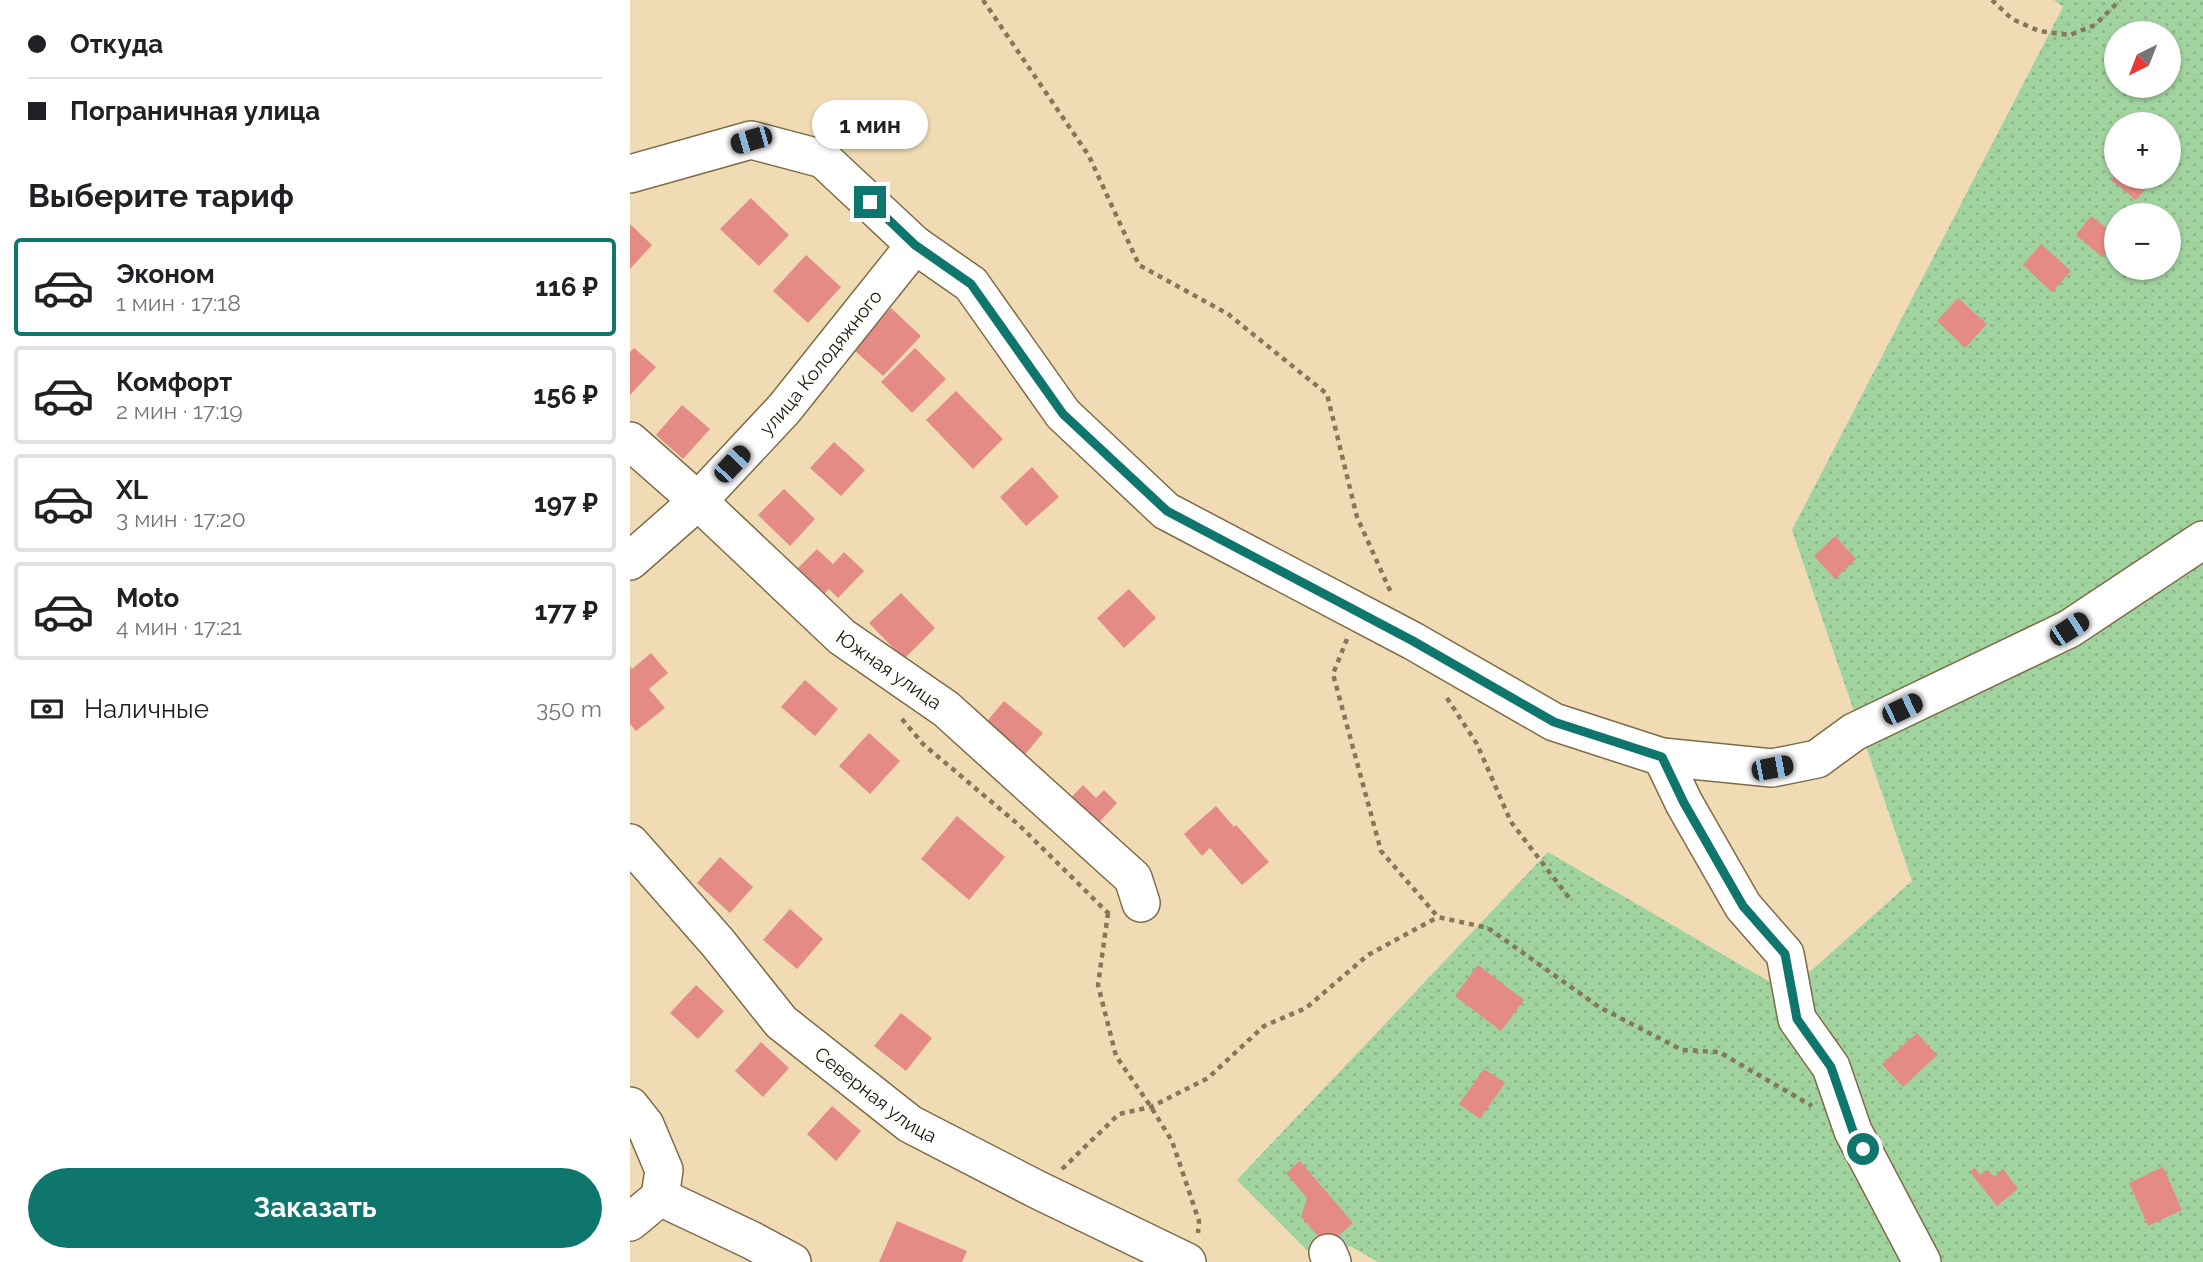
<!DOCTYPE html>
<html lang="ru">
<meta charset="utf-8">
<style>
:root{--surface:#fff;--page:#f6f6f6;--text:#202124;--muted:#757577;--line:#e0e0e0;--accent:#0f766e}
body{margin:0;font-family:Raleway,sans-serif;background:var(--page);color:var(--text);height:100vh;display:flex;flex-direction:column;font-size:26px;white-space:nowrap}
*{box-sizing:border-box;margin:0}
p{font-size:23px;color:var(--muted)}
.icon{flex:none;width:38px;height:38px;fill:none;stroke:currentColor;stroke-width:2;stroke-linecap:round;stroke-linejoin:round}
.map{position:relative;flex:1;overflow:hidden}
.sheet{display:flex;flex-direction:column;background:var(--surface);width:630px}
.sheet>*{flex:none}
.guide{display:grid;align-content:center;height:154px;padding:0 28px;background:var(--surface)}
.needle{width:46px;rotate:222deg}
.fabs{position:absolute;left:1474px;top:21px;display:grid;gap:14px}
.fabs a{display:grid;place-items:center;width:77px;height:77px;border-radius:50%;background:var(--surface);box-shadow:0 2px 5px #0004;font-size:35px}
.end{position:absolute;width:32px;height:32px;margin:-16px;border:9px solid #0f766e;background:#fff;box-shadow:0 0 0 4px #fff}
.from{border-radius:50%}
.bubble{position:absolute;height:49px;border-radius:24px;background:var(--surface);box-shadow:0 2px 5px #0004;font-size:23px;font-weight:700;line-height:49px;text-align:center}
.car{position:absolute;width:21px;height:42px;margin:-21px -10px;border-radius:9px;box-shadow:0 0 5px 2px #0007;background:linear-gradient(#222 24%,#8ab4d8 0 40%,#222 0 76%,#8ab4d8 0 86%,#222 0)}
.guide b{display:flex;align-items:center;gap:24px;height:66px;font-size:26px}
.guide b+b{border-top:2px solid var(--line)}
.guide i{width:18px;height:18px;background:var(--text)}
ul{padding:0;list-style:none}
li{display:flex;align-items:center;gap:21px;height:98px;margin:0 14px 10px;padding:0 14px;border:4px solid var(--line);border-radius:7px}
li div{flex:1}
li b{display:block;font-size:26px}
li em{font-style:normal;font-weight:700}
li.active{border-color:var(--accent)}
li>.icon{width:63px;height:63px;stroke-width:1.5}
h2{padding:0 28px;font-size:32px;line-height:84px}
.pay{display:flex;align-items:center;gap:18px;height:77px;padding:0 28px;font-size:26px}
.pay p{margin-inline-start:auto}
.cta{display:flex;gap:14px;margin-top:auto;padding:14px 28px}
.cta a{flex:1;height:80px;border-radius:42px;background:var(--accent);color:#fff;font-size:28px;font-weight:700;line-height:80px;text-align:center}
main{display:flex;flex:1;min-height:0}
.map>svg:first-child{display:block}
.grass{fill:url(#grass-dots);fill-rule:evenodd}
.building{fill:#e58b86}
.lines{fill:none;stroke-linecap:round;stroke-linejoin:round}
.minor-casing{stroke:#7e6c48;stroke-width:40}
.path{stroke:#84775c;stroke-width:4.5;stroke-dasharray:5 5;stroke-linecap:butt}
.minor{stroke:#fff;stroke-width:37}
.route{stroke:#0f766e;stroke-width:9}
.labels{text-anchor:middle;stroke-width:5;stroke-linejoin:round;paint-order:stroke}
.street-label{font-size:19px;fill:#20190a;stroke:#f0dbb4}
</style>
<main>
<section class="sheet">
<div class="guide">
<b><i class="from"></i>Откуда</b>
<b><i></i>Пограничная улица</b>
</div>
<h2>Выберите тариф</h2>
<ul>
<li class="active"><svg class="icon" aria-label="car" viewBox="0 0 24 24"><path d="M5 17H2v-5l4-1 3-4h7l3 4 3 1v5h-3M9 17h6M6 11h13"/><circle cx="7" cy="17" r="2"/><circle cx="17" cy="17" r="2"/></svg><div><b>Эконом</b><p>1 мин · 17:18</p></div><em>116 ₽</em></li>
<li><svg class="icon" aria-label="car" viewBox="0 0 24 24"><path d="M5 17H2v-5l4-1 3-4h7l3 4 3 1v5h-3M9 17h6M6 11h13"/><circle cx="7" cy="17" r="2"/><circle cx="17" cy="17" r="2"/></svg><div><b>Комфорт</b><p>2 мин · 17:19</p></div><em>156 ₽</em></li>
<li><svg class="icon" aria-label="car" viewBox="0 0 24 24"><path d="M5 17H2v-5l4-1 3-4h7l3 4 3 1v5h-3M9 17h6M6 11h13"/><circle cx="7" cy="17" r="2"/><circle cx="17" cy="17" r="2"/></svg><div><b>XL</b><p>3 мин · 17:20</p></div><em>197 ₽</em></li>
<li><svg class="icon" aria-label="car" viewBox="0 0 24 24"><path d="M5 17H2v-5l4-1 3-4h7l3 4 3 1v5h-3M9 17h6M6 11h13"/><circle cx="7" cy="17" r="2"/><circle cx="17" cy="17" r="2"/></svg><div><b>Moto</b><p>4 мин · 17:21</p></div><em>177 ₽</em></li>
</ul>
<div class="pay"><svg class="icon" aria-label="cash" viewBox="0 0 24 24"><path d="M3 7h18v10H3z"/><circle cx="12" cy="12" r="2"/></svg>Наличные<p>350 m</p></div>
<div class="cta"><a>Заказать</a></div>
</section>
<div class="map">
<svg width="1573" height="1262" viewBox="0 0 1573 1262">
<defs>
<pattern id="grass-dots" width="8" height="8" patternUnits="userSpaceOnUse" patternTransform="scale(1.75)"><rect width="8" height="8" fill="#a1d39f"/><path d="M2 2h.1M6 6h.1" fill="none" stroke="#8ab588" stroke-width="1.8" stroke-linecap="round"/></pattern>
</defs>
<rect width="100%" height="100%" fill="#f0dbb4"/>
<path class="grass" d="M1424 0H1573V1262H748L720 1246 689 1262 607 1180 918 852 1157 992 1282 881 1162 530 1433 7ZM1486 33H1538V86H1486ZM1486 124H1538V177H1486ZM1486 215H1538V268H1486Z"/>
<path class="building" d="M1486 174V177H1522L1524 179 1506 200 1481 180Z
M121 198 159 235 129 266 90 229Z
M1461 216 1486 235V240L1472 257 1446 235Z
M0 224 22 245 0 269Z
M1411 244 1441 271 1422 292 1393 265Z
M176 255 211 287 178 323 143 291Z
M1328 298 1357 324 1335 348 1307 321Z
M261 308 291 336 253 376 223 349Z
M4 348 26 367 0 395V352Z
M285 348 316 379 282 413 251 382Z
M326 391 373 439 343 469 296 420Z
M52 405 80 429 53 459 26 435Z
M204 442 235 470 211 496 180 468Z
M402 467 429 497 396 526 370 497Z
M154 489 185 519 160 546 128 515Z
M1205 536 1226 559 1205 579 1184 556Z
M187 549 203 564 214 552 234 571 208 598 199 589 191 597 164 572Z
M499 589 526 618 494 648 467 618Z
M271 593 305 628 274 659 239 623Z
M21 653 38 673 19 689 35 708 6 731 0 724V666L2 669Z
M175 680 208 709 185 736 151 707Z
M374 701 413 733 391 759 353 726Z
M239 733 270 761 240 794 209 766Z
M453 785 466 798 474 790 487 803 463 829 436 803Z
M586 806 604 827 606 825 639 862 612 885 580 848 572 856 554 834Z
M327 816 375 857 339 900 291 859Z
M90 857 123 887 100 913 67 883Z
M160 909 193 939 167 969 133 940Z
M848 965 894 1000 871 1031 825 996Z
M66 985 94 1011 68 1039 40 1013Z
M271 1013 302 1038 276 1071 244 1046Z
M1287 1033 1307 1055 1273 1087 1252 1064Z
M131 1042 159 1068 133 1097 105 1071Z
M854 1069 875 1083 850 1119 829 1104Z
M202 1106 231 1131 206 1161 177 1134Z
M670 1161 723 1223 697 1246 671 1217 677 1198 656 1173Z
M1533 1167 1552 1210 1518 1226 1499 1183Z
M1345 1168 1350 1175 1358 1170 1364 1177 1373 1169 1388 1189 1367 1206 1340 1172Z
M267 1221 337 1251 332 1262H249Z"/>
<g class="lines">
<defs>
<g id="minor">
<path d="M0 174 121 140 193 159 285 245 341 284 433 414 536 511 783 641 924 722 1032 757 1142 768 1187 759 1224 732 1439 629 1573 540"/>
<path id="s1" d="M0 441 68 501 212 637 316 709 503 878 511 903"/>
<path id="s2" d="M0 561 68 501 154 409 285 245"/>
<path d="M1032 757 1054 803 1113 906 1155 954 1167 1019 1201 1067 1223 1131 1292 1262"/>
<path id="s3" d="M0 843 88 943 151 1022 280 1124 408 1190 557 1262"/>
<path d="M0 1106 15 1125 34 1170 30 1197"/>
<path d="M30 1197 121 1240 162 1262"/>
<path d="M0 1222 30 1197"/>
<path d="M698 1253 702 1262"/>
</g>
</defs>
<use href="#minor" class="minor-casing"/>
<path class="path" d="M353 0 459 156 509 265 598 314 697 394 727 517 762 595
M1362 0 1382 19 1409 31 1440 35 1465 25 1490 0
M717 639 703 674 751 851 808 917 858 928 969 1007 1052 1050 1089 1052 1182 1106
M817 698 847 744 881 822 940 899
M272 719 293 744 389 825 478 913 483 915
M478 913 468 985 486 1056 521 1107 542 1141 569 1221 568 1233
M432 1169 489 1114 521 1107 578 1078 634 1026 676 1008 738 955 808 917"/>
<use href="#minor" class="minor"/>
</g>
<g class="lines">
<path class="route" d="M240 202 285 245 341 284 433 414 537 511 783 641 924 722 1032 757 1054 803 1113 906 1155 954 1167 1019 1201 1067 1223 1131 1233 1149"/>
</g>
<g class="labels">
<g class="street-label">
<text dy="7" stroke="none"><textPath href="#s2" startOffset="276">улица Колодяжного</textPath></text>
<text dy="7" stroke="none"><textPath href="#s1" startOffset="346">Южная улица</textPath></text>
<text dy="7" stroke="none"><textPath href="#s3" startOffset="354">Северная улица</textPath></text>
</g>
</g>
</svg>
<div class="fabs">
<a><svg class="needle" viewBox="-14 -14 28 28"><path d="M0-13l5 13h-10z" fill="#e53935"/><path d="M0 13l5-13h-10z" fill="#757577"/></svg></a>
<a>+</a>
<a>−</a>
</div>
<i class="end from" style="left:1233px;top:1149px"></i>
<i class="end" style="left:240px;top:202px"></i>
<div class="bubble" style="left:182px;top:100px;width:116px">1 мин</div>
<i class="car" style="left:121px;top:140px;rotate:254deg"></i>
<i class="car" style="left:102px;top:464px;rotate:43deg"></i>
<i class="car" style="left:1439px;top:629px;rotate:57deg"></i>
<i class="car" style="left:1272px;top:709px;rotate:64deg"></i>
<i class="car" style="left:1142px;top:768px;rotate:79deg"></i>
</div>
</main>
